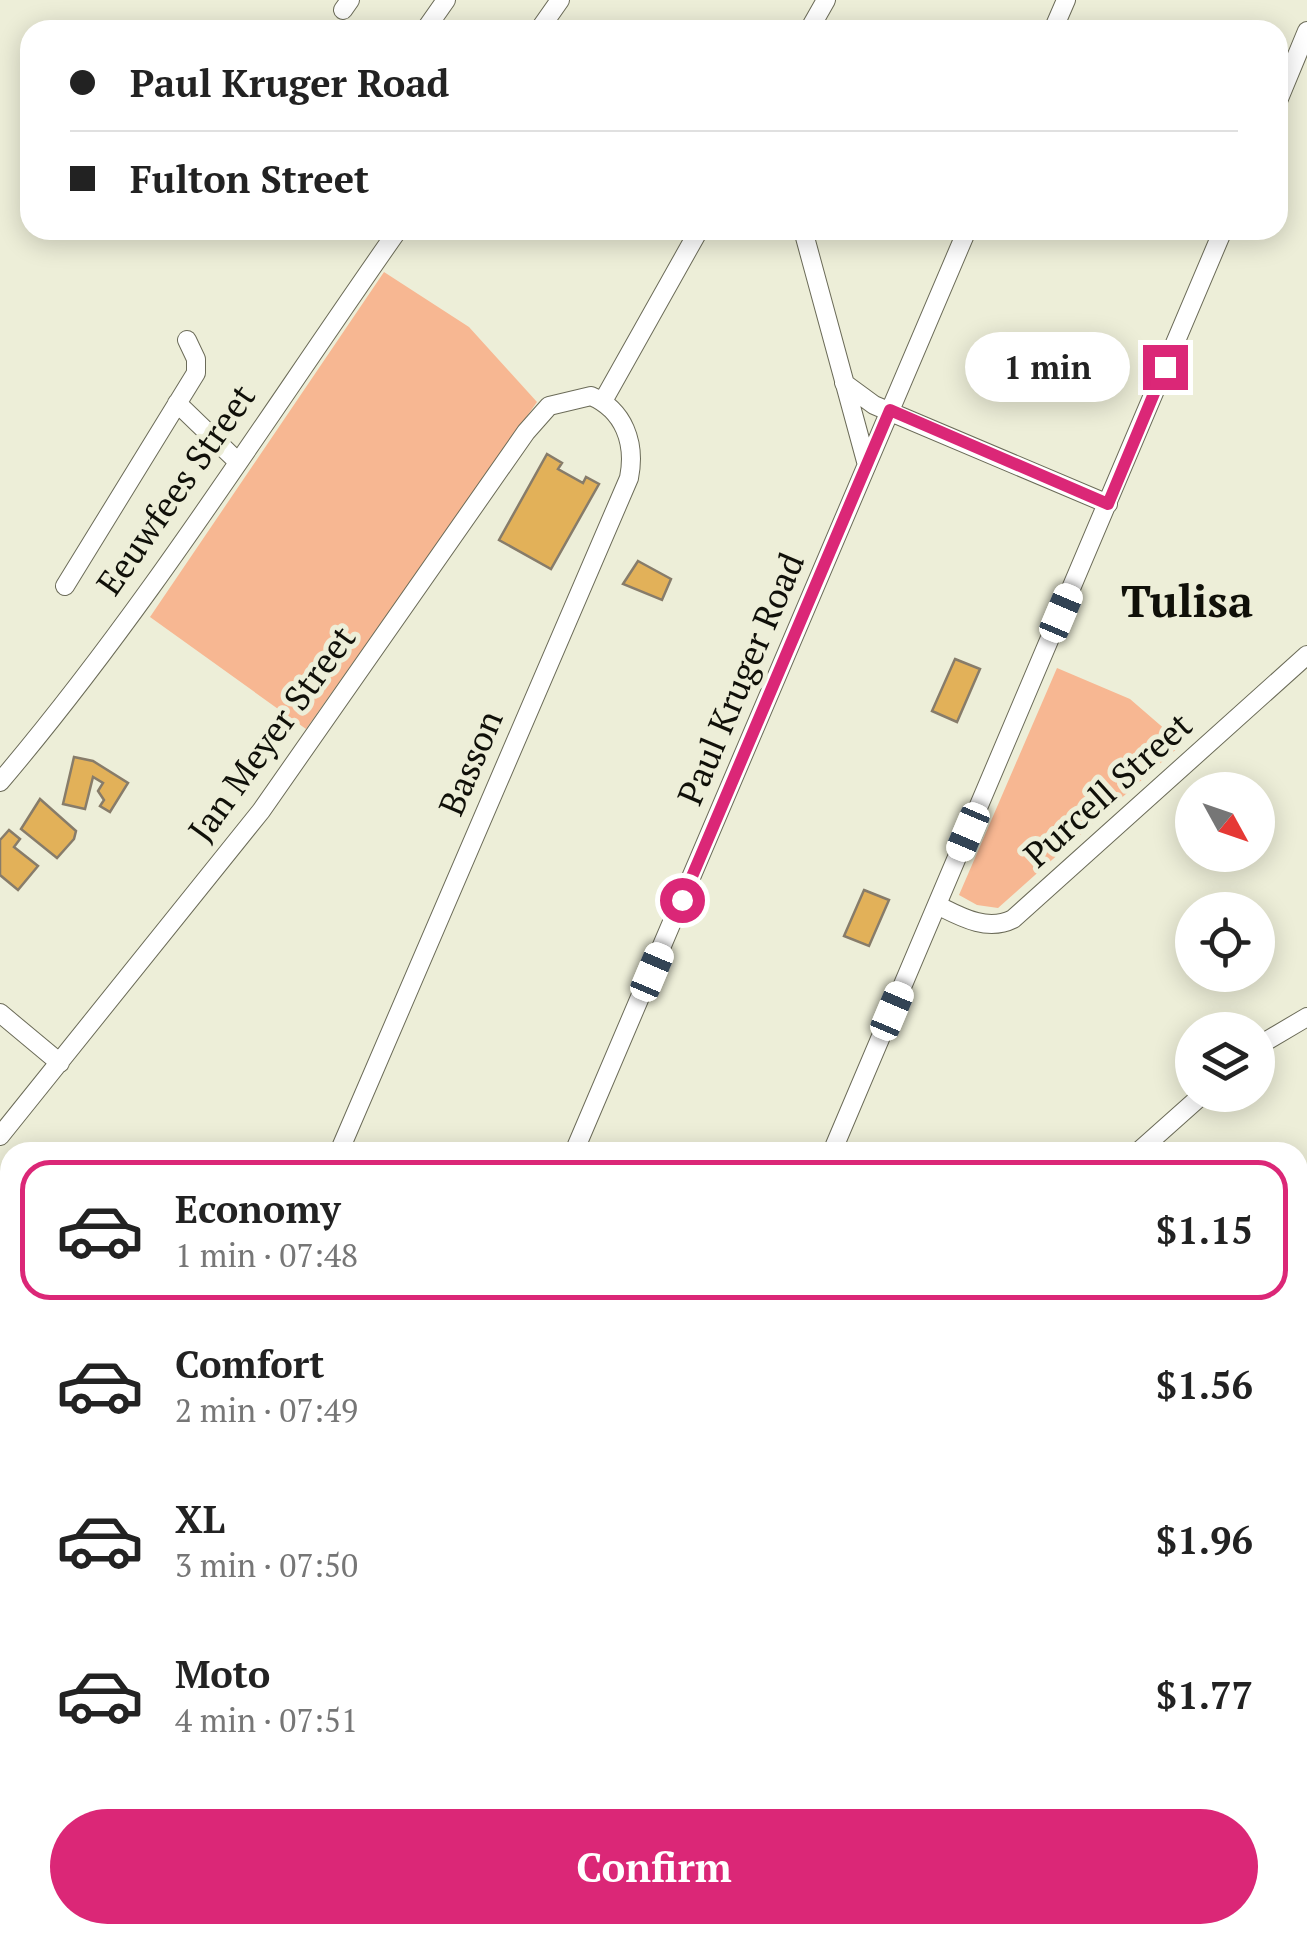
<!DOCTYPE html>
<meta charset="utf-8">
<style>
:root{--surface:#fff;--page:#f2f2f2;--text:#222;--muted:#767676;--line:#e0e0e0;--accent:#db2777}
body{margin:0;font-family:"PT Serif",serif;background:var(--page);color:var(--text);height:100vh;display:flex;flex-direction:column;font-size:38px;white-space:nowrap}
*{box-sizing:border-box;margin:0}
p{font-size:32px;color:var(--muted)}
.icon{flex:none;width:55px;height:55px;fill:none;stroke:currentColor;stroke-width:2;stroke-linecap:round;stroke-linejoin:round}
.map{position:relative;flex:1;overflow:hidden}
.details{position:absolute;left:0px;top:1142px;width:1308px;height:802px;display:flex;flex-direction:column;background:var(--surface);border-radius:30px 30px 0 0;box-shadow:0 5px 25px #0003}
.details>*{flex:none}
.banner{position:absolute;left:20px;top:20px;width:1268px;height:220px;border-radius:30px;box-shadow:0 5px 25px #0003;display:grid;align-content:center;height:220px;padding:0 50px;background:var(--surface)}
.needle{width:65px;rotate:130deg}
.buttons{position:absolute;left:1175px;top:772px;display:grid;gap:20px}
.buttons a{display:grid;place-items:center;width:100px;height:100px;border-radius:50%;background:var(--surface);box-shadow:0 5px 25px #0003;font-size:50px}
.end{position:absolute;width:45px;height:45px;margin:-22px;border:12px solid #db2777;background:#fff;box-shadow:0 0 0 5px #fff}
.from{border-radius:50%}
.bubble{position:absolute;height:70px;border-radius:35px;background:var(--surface);box-shadow:0 5px 25px #0003;font-size:32px;font-weight:800;line-height:70px;text-align:center}
.car{position:absolute;width:30px;height:60px;margin:-30px -15px;border-radius:12px;box-shadow:0 0 8px 2px #0007;background:linear-gradient(#fff 24%,#345 0 40%,#fff 0 76%,#345 0 86%,#fff 0)}
.banner b{display:flex;align-items:center;gap:35px;height:95px;font-size:38px}
.banner b+b{border-top:2px solid var(--line)}
.banner i{width:25px;height:25px;background:var(--text)}
ul{padding:18px 0 0;list-style:none}
li{display:flex;align-items:center;gap:30px;height:140px;margin:0 20px 15px;padding:0 30px;border:5px solid transparent;border-radius:30px}
li div{flex:1}
li b{display:block;font-size:38px}
li em{font-style:normal;font-weight:800}
li.current{border-color:var(--accent)}
li>.icon{width:90px;height:90px;stroke-width:1.5}
.action{display:flex;gap:20px;margin-top:auto;padding:20px 50px}
.action a{flex:1;height:115px;border-radius:60px;background:var(--accent);color:#fff;font-size:40px;font-weight:800;line-height:115px;text-align:center}
.map>svg:first-child{display:block}
.green{fill:#f7b792}
.lines{fill:none;stroke-linecap:round;stroke-linejoin:round}
.stream{stroke:#4c9979;stroke-width:5}
.building{fill:#e2b159;stroke:#877c6a;stroke-width:2.5}
.service-casing{stroke:#6b6b58;stroke-width:11}
.minor-casing{stroke:#6b6b58;stroke-width:20}
.service{stroke:#fff;stroke-width:9}
.minor{stroke:#fff;stroke-width:18}
.route{stroke:#db2777;stroke-width:12}
.labels{text-anchor:middle;stroke-width:10;stroke-linejoin:round;paint-order:stroke}
.street-label{font-size:35px;fill:#101009;stroke:#edeed8}
.district-label{font-size:45px;font-weight:bold;fill:#101009;stroke:#edeed8}
</style>
<div class="map">
<svg width="1307" height="1943" viewBox="0 0 1307 1943">
<rect width="100%" height="100%" fill="#edeed8"/>
<path class="green" d="M384 272 469 327 537 402 306 729 150 617Z
M1057 668 1130 699 1182 744 998 908 977 905 959 895Z
M423 1935H659V1943H423Z"/>
<g class="lines">
<path class="stream" d="M0 1935 10 1930
M619 1935 623 1937"/>
</g>
<path class="building" d="M547 454 562 463 558 469 583 483 586 477 599 484 551 569 499 540Z
M638 561 671 579 662 600 623 584Z
M955 659 980 669 957 722 932 711Z
M74 757 93 761 128 783 110 812 100 806 104 800 98 791 103 783 93 777 85 809 63 804Z
M40 799 76 831 74 839 57 858 21 829Z
M9 830 20 839 14 847 38 866 18 890 0 875V840Z
M864 890 889 900 869 946 844 936Z
M10 1521V1560L0 1556V1542Z
M181 1935H211L208 1943H178Z"/>
<g class="lines">
<defs>
<path id="service" d="M1298 1419 1307 1409
M107 1935 119 1943
M154 1943 157 1935"/>
<path id="minor" d="M343 10 350 0
M425 30 446 0
M539 30 560 0
M809 30 826 0
M1053 30 1066 0
M1278 101 1307 31
M803 230 867 465
M844 383 874 405 1108 504
M603 401 699 230
M177 403 236 460
M65 586 196 373V359L187 340
M0 782C146 610 268 415 398 230
M937 905C961 917 987 932 1013 919L1307 655
M0 1013 60 1063
M1258 1046 1307 1017
M0 1136 261 811 526 432 549 406 591 396C624 410 636 443 629 478L339 1152
M574 1152 967 230
M832 1152 1223 230
M1138 1152 1202 1095
M0 1445 10 1428
M0 1850H10
M236 1943 239 1935"/>
</defs>
<use href="#service" class="service-casing"/>
<use href="#minor" class="minor-casing"/>
<use href="#service" class="service"/>
<use href="#minor" class="minor"/>
</g>
<g class="lines">
<path class="route" d="M682 900 890 410 1108 504 1165 367"/>
</g>
<g class="labels">
<g class="street-label">
<text transform="translate(176 490) rotate(-55)" y="12">Eeuwfees Street</text>
<text transform="translate(741 679) rotate(-67)" y="12">Paul Kruger Road</text>
<text transform="translate(272 734) rotate(-54)" y="12">Jan Meyer Street</text>
<text transform="translate(471 763) rotate(-67)" y="12">Basson</text>
<text transform="translate(1108 790) rotate(-42)" y="12">Purcell Street</text>
</g>
<g class="district-label">
<text x="1187" y="617">Tulisa</text>
</g>
</g>
</svg>
<div class="buttons">
<a><svg class="needle" viewBox="-14 -14 28 28"><path d="M0-13l5 13h-10z" fill="#e53935"/><path d="M0 13l5-13h-10z" fill="#767676"/></svg></a>
<a><svg class="icon" aria-label="locate" viewBox="0 0 24 24"><circle cx="12" cy="12" r="6"/><path d="M12 2v4M12 18v4M2 12h4M18 12h4"/></svg></a>
<a><svg class="icon" aria-label="layers" viewBox="0 0 24 24"><path d="M12 4l9 5-9 5-9-5zM3 14l9 5 9-5"/></svg></a>
</div>
<i class="end from" style="left:682px;top:900px"></i>
<i class="end" style="left:1165px;top:367px"></i>
<div class="bubble" style="left:965px;top:332px;width:165px">1 min</div>
<i class="car" style="left:1061px;top:613px;rotate:23deg"></i>
<i class="car" style="left:968px;top:832px;rotate:203deg"></i>
<i class="car" style="left:652px;top:972px;rotate:23deg"></i>
<i class="car" style="left:892px;top:1011px;rotate:23deg"></i>
<div class="banner">
<b><i class="from"></i>Paul Kruger Road</b>
<b><i></i>Fulton Street</b>
</div>
<section class="details">
<ul>
<li class="current"><svg class="icon" aria-label="car" viewBox="0 0 24 24"><path d="M5 17H2v-5l4-1 3-4h7l3 4 3 1v5h-3M9 17h6M6 11h13"/><circle cx="7" cy="17" r="2"/><circle cx="17" cy="17" r="2"/></svg><div><b>Economy</b><p>1 min · 07:48</p></div><em>$1.15</em></li>
<li><svg class="icon" aria-label="car" viewBox="0 0 24 24"><path d="M5 17H2v-5l4-1 3-4h7l3 4 3 1v5h-3M9 17h6M6 11h13"/><circle cx="7" cy="17" r="2"/><circle cx="17" cy="17" r="2"/></svg><div><b>Comfort</b><p>2 min · 07:49</p></div><em>$1.56</em></li>
<li><svg class="icon" aria-label="car" viewBox="0 0 24 24"><path d="M5 17H2v-5l4-1 3-4h7l3 4 3 1v5h-3M9 17h6M6 11h13"/><circle cx="7" cy="17" r="2"/><circle cx="17" cy="17" r="2"/></svg><div><b>XL</b><p>3 min · 07:50</p></div><em>$1.96</em></li>
<li><svg class="icon" aria-label="car" viewBox="0 0 24 24"><path d="M5 17H2v-5l4-1 3-4h7l3 4 3 1v5h-3M9 17h6M6 11h13"/><circle cx="7" cy="17" r="2"/><circle cx="17" cy="17" r="2"/></svg><div><b>Moto</b><p>4 min · 07:51</p></div><em>$1.77</em></li>
</ul>
<div class="action"><a>Confirm</a></div>
</section>
</div>
